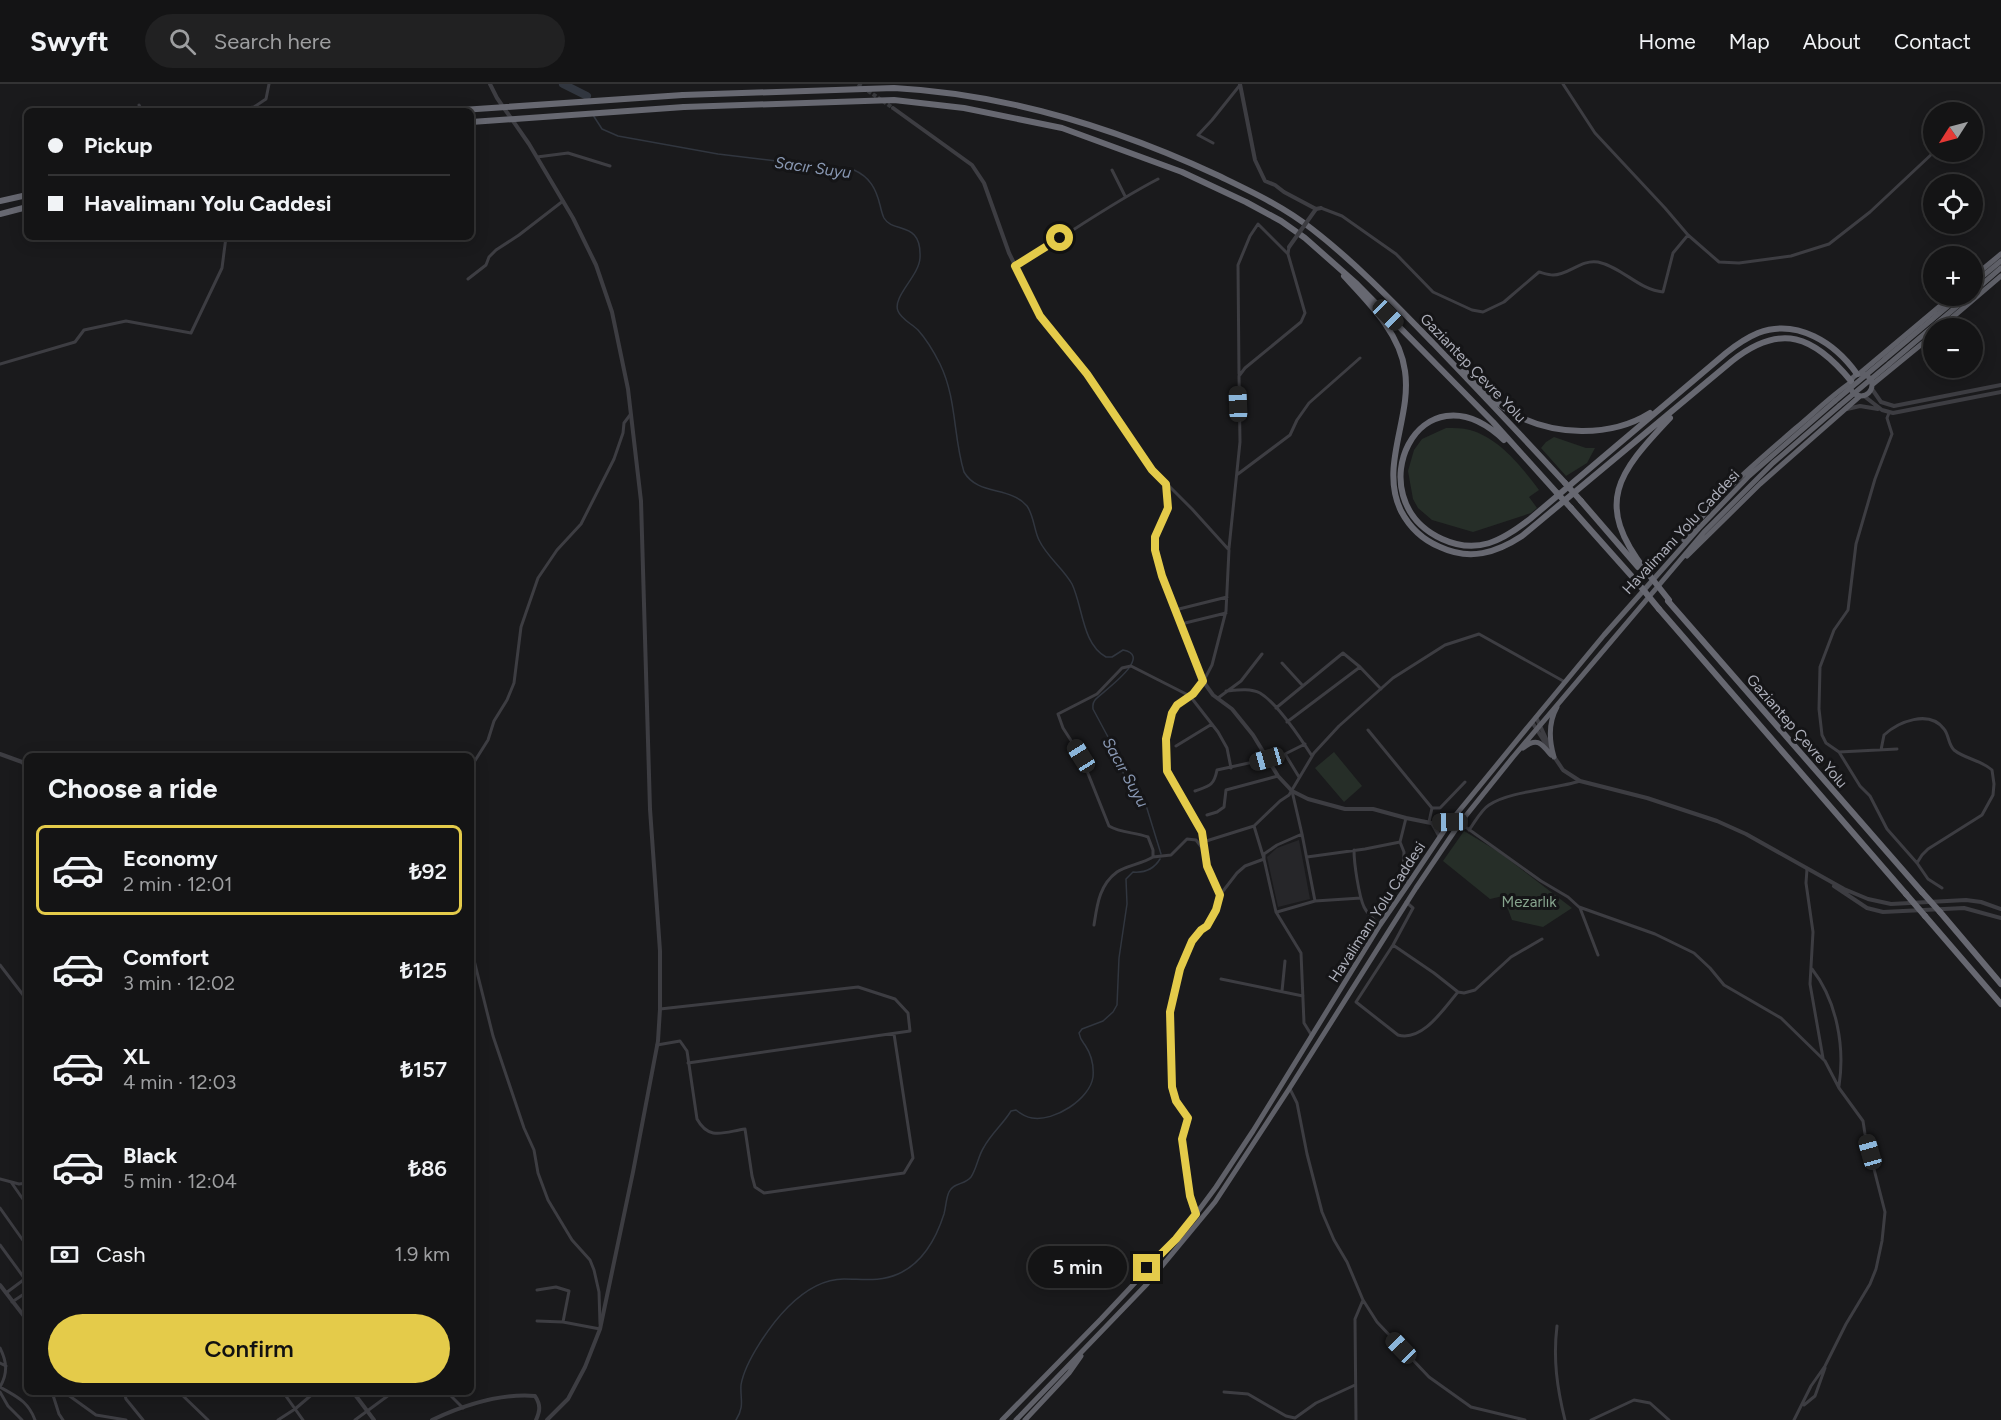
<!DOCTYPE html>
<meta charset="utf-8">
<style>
:root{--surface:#141415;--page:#212122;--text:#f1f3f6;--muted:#9d9ea0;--line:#333334;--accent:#e4cb4a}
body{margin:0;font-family:Figtree,sans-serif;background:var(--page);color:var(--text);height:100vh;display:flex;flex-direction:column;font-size:22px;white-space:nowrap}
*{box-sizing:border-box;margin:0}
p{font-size:20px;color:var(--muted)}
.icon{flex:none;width:33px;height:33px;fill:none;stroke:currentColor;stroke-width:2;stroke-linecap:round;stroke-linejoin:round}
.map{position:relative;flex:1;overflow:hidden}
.details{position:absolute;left:24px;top:669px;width:450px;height:642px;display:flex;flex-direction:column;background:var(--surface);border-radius:9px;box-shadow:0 3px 15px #0003,0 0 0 2px var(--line)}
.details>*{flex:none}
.top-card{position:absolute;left:24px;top:24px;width:450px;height:132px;border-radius:9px;box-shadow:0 3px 15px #0003,0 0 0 2px var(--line);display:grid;align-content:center;height:132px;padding:0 24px;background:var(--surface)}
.needle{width:39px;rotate:234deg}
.fabs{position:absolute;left:1923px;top:18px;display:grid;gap:12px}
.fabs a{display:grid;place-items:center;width:60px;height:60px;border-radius:50%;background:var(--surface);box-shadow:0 3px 15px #0003,0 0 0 2px var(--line);font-size:30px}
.end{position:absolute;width:27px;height:27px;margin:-14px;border:8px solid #e4cb4a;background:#111;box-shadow:0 0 0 3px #111}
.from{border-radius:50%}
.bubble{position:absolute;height:42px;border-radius:21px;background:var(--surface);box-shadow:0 3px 15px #0003,0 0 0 2px var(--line);font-size:20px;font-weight:600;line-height:42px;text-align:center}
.car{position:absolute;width:18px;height:36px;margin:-18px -9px;border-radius:8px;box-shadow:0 0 4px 2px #0007;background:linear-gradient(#222 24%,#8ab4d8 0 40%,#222 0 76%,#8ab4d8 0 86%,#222 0)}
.top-card b{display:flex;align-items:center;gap:21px;height:57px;font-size:22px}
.top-card b+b{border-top:2px solid var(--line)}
.top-card i{width:15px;height:15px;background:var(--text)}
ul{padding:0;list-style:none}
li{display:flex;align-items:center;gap:18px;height:90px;margin:0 12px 9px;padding:0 12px;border:3px solid transparent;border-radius:9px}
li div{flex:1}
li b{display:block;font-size:22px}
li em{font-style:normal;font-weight:600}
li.current{border-color:var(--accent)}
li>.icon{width:54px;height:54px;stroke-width:1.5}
h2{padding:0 24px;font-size:27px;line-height:72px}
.pay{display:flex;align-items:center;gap:15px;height:66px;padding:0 24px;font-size:22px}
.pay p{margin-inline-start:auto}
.button{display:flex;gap:12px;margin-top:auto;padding:12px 24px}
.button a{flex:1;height:69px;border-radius:36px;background:var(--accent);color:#111;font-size:24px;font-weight:600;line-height:69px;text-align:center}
header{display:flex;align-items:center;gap:36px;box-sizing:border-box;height:84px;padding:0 30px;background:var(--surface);border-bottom:2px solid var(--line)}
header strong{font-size:28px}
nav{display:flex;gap:33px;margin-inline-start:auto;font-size:21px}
.search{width:420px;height:54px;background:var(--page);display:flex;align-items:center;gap:15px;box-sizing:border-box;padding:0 21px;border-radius:33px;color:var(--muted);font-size:22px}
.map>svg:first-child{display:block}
.built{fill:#262629}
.green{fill:#262e28}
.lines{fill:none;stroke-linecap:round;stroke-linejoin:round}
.stream{stroke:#31363f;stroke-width:1.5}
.river{stroke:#31363f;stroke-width:8}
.tertiary-tunnel{stroke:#37383c;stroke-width:4;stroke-dasharray:4 2;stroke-linecap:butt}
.minor{stroke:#3d3d42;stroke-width:3}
.tertiary{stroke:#3d3d42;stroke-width:4}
.trunk{stroke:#5f6068;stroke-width:5}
.motorway{stroke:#676871;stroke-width:6}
.tertiary-bridge{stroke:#3d3d42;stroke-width:4}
.trunk-bridge{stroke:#5f6068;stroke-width:5}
.motorway-bridge{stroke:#676871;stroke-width:6}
.route{stroke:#e4cb4a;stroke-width:8}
.labels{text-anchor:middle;stroke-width:6;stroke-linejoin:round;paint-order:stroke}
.street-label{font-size:15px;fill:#adafba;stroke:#151517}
.park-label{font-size:15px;fill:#86a38d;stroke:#151517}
.water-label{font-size:16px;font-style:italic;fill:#8897b2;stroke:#151517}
</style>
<header>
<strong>Swyft</strong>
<div class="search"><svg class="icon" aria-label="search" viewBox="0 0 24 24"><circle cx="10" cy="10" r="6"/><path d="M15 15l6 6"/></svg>Search here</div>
<nav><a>Home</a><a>Map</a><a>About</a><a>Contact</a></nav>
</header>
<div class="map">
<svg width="2001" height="1336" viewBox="0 0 2001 1336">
<rect width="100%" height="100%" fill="#1a1a1c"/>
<path class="built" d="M1299 756 1310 815 1278 823 1267 773 1277 764Z"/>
<path class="green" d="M1446 344C1454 344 1462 344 1470 346 1499 354 1522 383 1539 406L1529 413 1537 424 1531 429 1473 448 1432 436 1418 424 1413 415 1408 387 1414 366 1422 355Z
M1554 353 1586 364H1595L1587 379 1566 392 1541 364 1546 358Z
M1334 668 1362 702 1344 718 1315 684Z
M1464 747 1499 768 1572 824 1543 843 1512 836 1503 812 1490 815 1443 777Z"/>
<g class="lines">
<path class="stream" d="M593 31 602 45 618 52 718 70 854 86C870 93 876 105 880 121 881 125 882 130 884 134 893 150 922 136 920 174 919 192 892 213 898 227 901 235 912 240 918 246 927 256 934 268 940 280 957 315 953 352 964 388 978 412 1010 402 1027 422 1034 432 1034 446 1039 456 1047 473 1063 484 1072 500 1083 523 1082 560 1106 573H1112L1123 566C1156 572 1099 610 1095 616 1092 620 1093 621 1093 625L1115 666 1124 691 1145 718 1161 770
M736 1336C745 1322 740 1315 741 1301 745 1277 771 1240 788 1223 803 1208 822 1195 844 1195 863 1195 880 1198 898 1190 923 1179 936 1155 944 1130 946 1123 946 1114 949 1108 954 1098 965 1101 971 1093 977 1084 978 1072 984 1063 991 1050 1003 1040 1011 1027L1016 1026C1021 1030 1026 1033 1032 1034 1054 1038 1090 1015 1093 993 1094 982 1091 970 1085 961 1082 957 1080 955 1079 949L1082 945 1103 937 1113 928 1117 921 1119 874 1127 820 1126 795 1133 788C1145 789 1154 785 1160 775"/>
<path class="river" d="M563 0 587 12"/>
<path class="tertiary-tunnel" d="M858 0 893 24"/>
<path class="minor" d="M1563 0 1595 49 1665 124 1688 151 1719 178 1739 179 1791 172 1829 160 1870 128 1934 68
M139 21 142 27
M225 27 254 23 266 15 269 0
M1971 28H1972
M1213 59 1198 51 1212 36 1240 1
M537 73 568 69 610 82
M1112 86 1125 112
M1321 124 1342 132 1396 170 1433 208 1472 226 1483 228 1504 218 1539 188C1543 189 1549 191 1553 191 1569 191 1581 175 1598 178 1622 183 1639 206 1663 208L1673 169 1688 151
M1015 182C1063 154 1108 121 1158 95
M468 195 486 181 489 173 496 166 519 151 563 117
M0 280 75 258 84 246 126 237 191 249 222 184 226 153
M1239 290 1238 181 1250 152 1258 140 1288 170
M1889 329 1887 334 1892 350 1875 395 1856 460 1848 526 1834 546 1820 583 1819 625 1822 651 1826 659 1839 668 1860 702 1870 712 1887 745 1917 779 1928 795 1942 804
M1238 390 1290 351 1297 336 1309 319 1360 274
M1167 400 1192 425 1229 466 1226 527 1212 581 1202 600 1193 610 1177 622 1172 629 1166 655 1167 687 1202 748 1207 782 1220 811
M1229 464 1240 358 1239 292 1245 284 1301 238 1305 229 1288 170 1289 163
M1175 526 1227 513
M1181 540 1226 529
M1282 579 1303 602
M1226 607C1237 606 1250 604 1260 609 1277 619 1301 655 1312 672
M1218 614 1241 597 1262 570
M1276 624 1343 569 1360 583 1381 605
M1287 638 1360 583
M1368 646 1432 724 1429 738
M1176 662 1212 640
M1881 666 1884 651C1898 638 1929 625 1944 645 1949 651 1948 660 1954 666 1965 675 1981 676 1992 686L1994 700 1993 711 1982 731 1928 765 1922 771 1917 779
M1839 668 1897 665
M471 683 488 656 494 637 507 616 514 599 521 543 538 494 557 466 581 440 614 375 623 349 624 339 630 331
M1299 693 1285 670 1305 660
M1195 707C1209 702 1214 702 1217 686L1267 675
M1292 707 1302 750 1315 817
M1432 724H1440L1465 698
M1207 731 1217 728 1224 723 1226 706 1278 692
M1406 734 1400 758 1404 768 1403 790 1408 799
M1460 739 1541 797 1568 813 1579 823 1655 850 1694 869 1710 884 1724 901 1781 934 1825 977 1839 1004 1863 1037 1865 1050 1885 1128 1882 1157 1876 1185 1870 1200 1846 1240 1825 1282 1811 1302 1794 1336
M1469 746C1475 738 1481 726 1489 721 1509 707 1556 705 1580 697
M1302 750 1277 761 1264 770V775L1276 828 1301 869 1304 939 1312 952
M1203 758 1254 742 1280 717 1289 711 1314 669 1339 642 1393 594 1445 561 1479 550 1565 598
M1354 766C1354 780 1359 812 1364 823 1368 831 1374 836 1380 841
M1153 773 1171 771 1187 755 1196 756 1203 765
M1307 773 1365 765 1400 758
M1807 785 1806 799 1813 848 1810 900 1823 974
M1406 818 1413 824 1393 861 1356 918 1398 951C1423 958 1444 924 1458 908
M1580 824 1598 871
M1277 828 1315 817 1361 814
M1094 841C1097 822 1099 801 1117 788 1125 782 1142 780 1153 773V766L1148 753C1134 748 1121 749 1109 742L1081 672 1063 644 1058 630 1097 610 1122 584 1131 582 1190 612 1218 648 1227 664 1231 684
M1393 861 1434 889 1458 908 1464 909 1475 906 1511 873 1542 855
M471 864 493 952 524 1044 534 1066 538 1089 548 1116 572 1156 590 1176 594 1186 599 1208 600 1240
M0 881 27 916
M1812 885C1837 917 1845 963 1839 1002
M1221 895 1303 912
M1282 907 1285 877
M660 925 858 903 895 915 908 929 910 947 688 979
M657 961 680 957 687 967 697 1035C709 1057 724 1048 745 1045L752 1092 755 1103 764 1109 904 1089 913 1074 894 950
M1290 1005 1297 1019 1307 1070 1322 1128 1334 1156 1347 1178 1363 1216 1377 1238 1429 1293 1471 1323 1525 1336
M0 1095 19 1100 27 1099
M11 1098 27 1121
M0 1124 27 1162
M1196 1129 1190 1112 1182 1055 1188 1034 1176 1017 1172 1003 1170 928 1180 885 1193 857 1211 836 1216 826 1220 811 1237 789 1245 782 1264 775 1254 742
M0 1161 25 1195
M537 1206 556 1203 569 1207 563 1238
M6 1209 26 1194
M12 1218 27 1208
M537 1237 563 1238 600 1245
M1557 1242C1553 1275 1557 1304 1565 1336
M0 1264C7 1278 8 1289 0 1303
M0 1279 6 1282
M0 1303C17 1313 28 1317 35 1336
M0 1308 8 1322 22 1336
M52 1308 59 1330 63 1336
M64 1308 96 1331 126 1336
M124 1308 126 1315 143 1336
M179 1308 208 1336
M283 1308 303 1336
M447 1308 463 1324
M1224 1308 1248 1310 1286 1332 1295 1334 1316 1319 1355 1301
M1804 1321 1815 1312 1825 1284
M278 1336 295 1325 315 1308
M355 1336 393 1308
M1356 1336 1355 1235 1363 1216
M1591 1336 1634 1316 1650 1319 1669 1336"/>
<path class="tertiary" d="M490 0 497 14 529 60 573 134 596 181 612 228 628 305 641 417 650 725 660 867V925L658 957 633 1088 600 1245 585 1283 568 1315 547 1336
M1240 0 1255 76 1265 97 1275 101 1284 108 1316 125 1321 124
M893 24 972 81 984 99 1009 169 1040 232 1087 290 1152 386 1166 400 1168 424 1155 453V466L1162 492 1203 597 1213 611 1232 625 1253 651 1278 692 1292 707 1308 715 1345 725H1373L1406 734 1431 739 1450 738
M1872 305 1881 318 1894 322 2001 301
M1864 312 1882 326 1893 329 2001 308
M1847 325 1860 322 1878 325
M1536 633 1549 661
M1532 638 1549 665
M0 670 22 678 27 683
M1553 671 1563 686 1580 697 1647 714 1717 737 1746 750 1844 805 1868 815 1891 820 1966 816 1981 818 2001 825
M1432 739 1440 753
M1834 802 1867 824 1883 828 1964 824 2001 834
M0 1201 27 1236
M200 1308H201
M353 1308 374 1336
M432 1336C464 1321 499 1309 535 1312 541 1321 540 1327 536 1336"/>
<path class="trunk" d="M1972 194 2001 170
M1972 201 2001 177
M1972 209 2001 184
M1940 244 2001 192
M1885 275 1960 212
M1889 280 1969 212
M1850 301a11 11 0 1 1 22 0a11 11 0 1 1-22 0Z
M1859 290 1952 212
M1873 300 1934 250
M1684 456C1714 413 1757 378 1796 344 1814 329 1831 312 1850 299
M1687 472 1760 400 1860 312
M1523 664C1537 653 1541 659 1551 671
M1554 673C1549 656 1548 639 1557 623
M1002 1336 1101 1235 1176 1155 1193 1134 1216 1103 1253 1047 1380 841 1409 799 1450 738 1532 638 1604 551 1699 444 1749 392 1835 317
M1016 1336 1147 1200 1215 1118 1289 1005 1416 804 1460 739 1513 673 1704 448 1773 379 1839 322
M1025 1336 1069 1289 1081 1272"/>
<path class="motorway" d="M683 11 894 4C1006 10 1116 44 1217 91 1250 107 1283 122 1312 145 1356 179 1395 220 1434 260 1478 306 1522 352 1565 399
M684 23 894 16 964 24 1062 44 1182 88 1246 118 1281 137 1305 154 1357 200 1493 338 1557 409
M454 27 462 26
M0 117 27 111
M0 130 27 123
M1344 192C1369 219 1400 249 1405 287 1412 334 1379 382 1401 427 1410 444 1423 456 1440 463 1470 477 1496 469 1522 452L1732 277C1781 238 1814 252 1851 297
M1464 286C1479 301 1494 318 1512 329 1553 352 1610 354 1650 329
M1504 356C1419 276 1355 415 1442 455 1477 471 1502 457 1530 435L1726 269C1736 261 1746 254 1758 249 1797 234 1835 259 1857 290
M1581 417 1638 483
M1571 424 1636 497
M1646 487C1593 419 1618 389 1670 334
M1668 517 1922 808
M1659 525 1906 810
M1940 828 2001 900
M1925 832 2001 920"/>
<path class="tertiary-bridge" d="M1289 163 1316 125"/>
<path class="trunk-bridge" d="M1835 317 1885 275
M1839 322 1889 280"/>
<path class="motorway-bridge" d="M462 26 683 11
M471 38 684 23
M1565 399 1581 417
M1557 409 1571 424
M1646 487 1669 516
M1636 497 1659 525
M1922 808 1940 828
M1906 810 1925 832"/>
</g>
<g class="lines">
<path class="route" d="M1060 154 1015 182 1040 232 1087 290 1152 386 1166 400 1168 424 1155 453V466L1162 492 1203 597 1193 610 1177 621 1172 629 1166 655 1167 687 1202 748 1207 782 1220 811 1216 826 1207 842 1201 846 1192 857 1180 885 1170 928 1172 1003 1176 1017 1188 1034 1182 1055 1190 1112 1196 1130 1176 1155 1147 1184"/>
</g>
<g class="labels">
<g class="street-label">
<text transform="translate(1473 284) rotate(46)" y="5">Gaziantep Çevre Yolu</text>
<text transform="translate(1681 448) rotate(-47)" y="5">Havalimanı Yolu Caddesi</text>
<text transform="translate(1797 647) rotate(49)" y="5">Gaziantep Çevre Yolu</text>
<text transform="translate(1377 828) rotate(-57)" y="5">Havalimanı Yolu Caddesi</text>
</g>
<g class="park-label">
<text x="1529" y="823">Mezarlık</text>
</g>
<g class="water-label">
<text transform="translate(813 83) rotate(8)" y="6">Sacır Suyu</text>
<text transform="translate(1126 688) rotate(61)" y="6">Sacır Suyu</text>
</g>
</g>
</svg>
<div class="fabs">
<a><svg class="needle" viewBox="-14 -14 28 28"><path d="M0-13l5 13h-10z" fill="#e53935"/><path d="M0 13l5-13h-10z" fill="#9d9ea0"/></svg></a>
<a><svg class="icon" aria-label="locate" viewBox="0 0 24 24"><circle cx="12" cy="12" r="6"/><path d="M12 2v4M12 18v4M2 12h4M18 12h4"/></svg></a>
<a>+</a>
<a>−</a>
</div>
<i class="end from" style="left:1060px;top:154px"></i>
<i class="end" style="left:1147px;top:1184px"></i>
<div class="bubble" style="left:1028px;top:1162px;width:99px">5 min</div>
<i class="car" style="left:1388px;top:231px;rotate:135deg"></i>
<i class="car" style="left:1238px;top:320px;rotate:358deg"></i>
<i class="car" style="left:1081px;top:672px;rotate:328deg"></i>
<i class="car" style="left:1267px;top:675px;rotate:254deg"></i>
<i class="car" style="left:1450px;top:738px;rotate:269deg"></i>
<i class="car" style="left:1870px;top:1068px;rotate:344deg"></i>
<i class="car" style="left:1401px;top:1264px;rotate:316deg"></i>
<div class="top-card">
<b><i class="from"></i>Pickup</b>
<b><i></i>Havalimanı Yolu Caddesi</b>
</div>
<section class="details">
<h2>Choose a ride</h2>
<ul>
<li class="current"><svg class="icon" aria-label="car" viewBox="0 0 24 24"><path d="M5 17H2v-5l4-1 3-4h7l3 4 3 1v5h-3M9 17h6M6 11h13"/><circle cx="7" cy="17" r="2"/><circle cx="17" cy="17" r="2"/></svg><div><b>Economy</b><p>2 min · 12:01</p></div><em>₺92</em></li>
<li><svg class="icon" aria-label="car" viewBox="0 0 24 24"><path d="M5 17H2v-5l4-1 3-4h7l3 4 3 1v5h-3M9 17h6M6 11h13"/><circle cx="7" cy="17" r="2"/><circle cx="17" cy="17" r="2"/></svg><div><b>Comfort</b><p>3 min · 12:02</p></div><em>₺125</em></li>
<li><svg class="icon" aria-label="car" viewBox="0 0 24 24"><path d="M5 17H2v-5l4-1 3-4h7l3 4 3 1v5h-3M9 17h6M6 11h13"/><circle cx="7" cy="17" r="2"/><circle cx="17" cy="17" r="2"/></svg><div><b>XL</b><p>4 min · 12:03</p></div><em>₺157</em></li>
<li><svg class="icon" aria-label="car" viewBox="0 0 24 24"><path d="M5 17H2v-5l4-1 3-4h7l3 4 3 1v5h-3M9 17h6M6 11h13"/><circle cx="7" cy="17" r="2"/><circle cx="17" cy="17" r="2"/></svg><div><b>Black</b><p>5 min · 12:04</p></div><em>₺86</em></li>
</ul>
<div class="pay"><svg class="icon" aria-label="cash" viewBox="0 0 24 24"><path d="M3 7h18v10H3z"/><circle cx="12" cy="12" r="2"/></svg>Cash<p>1.9 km</p></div>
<div class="button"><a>Confirm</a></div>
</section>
</div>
